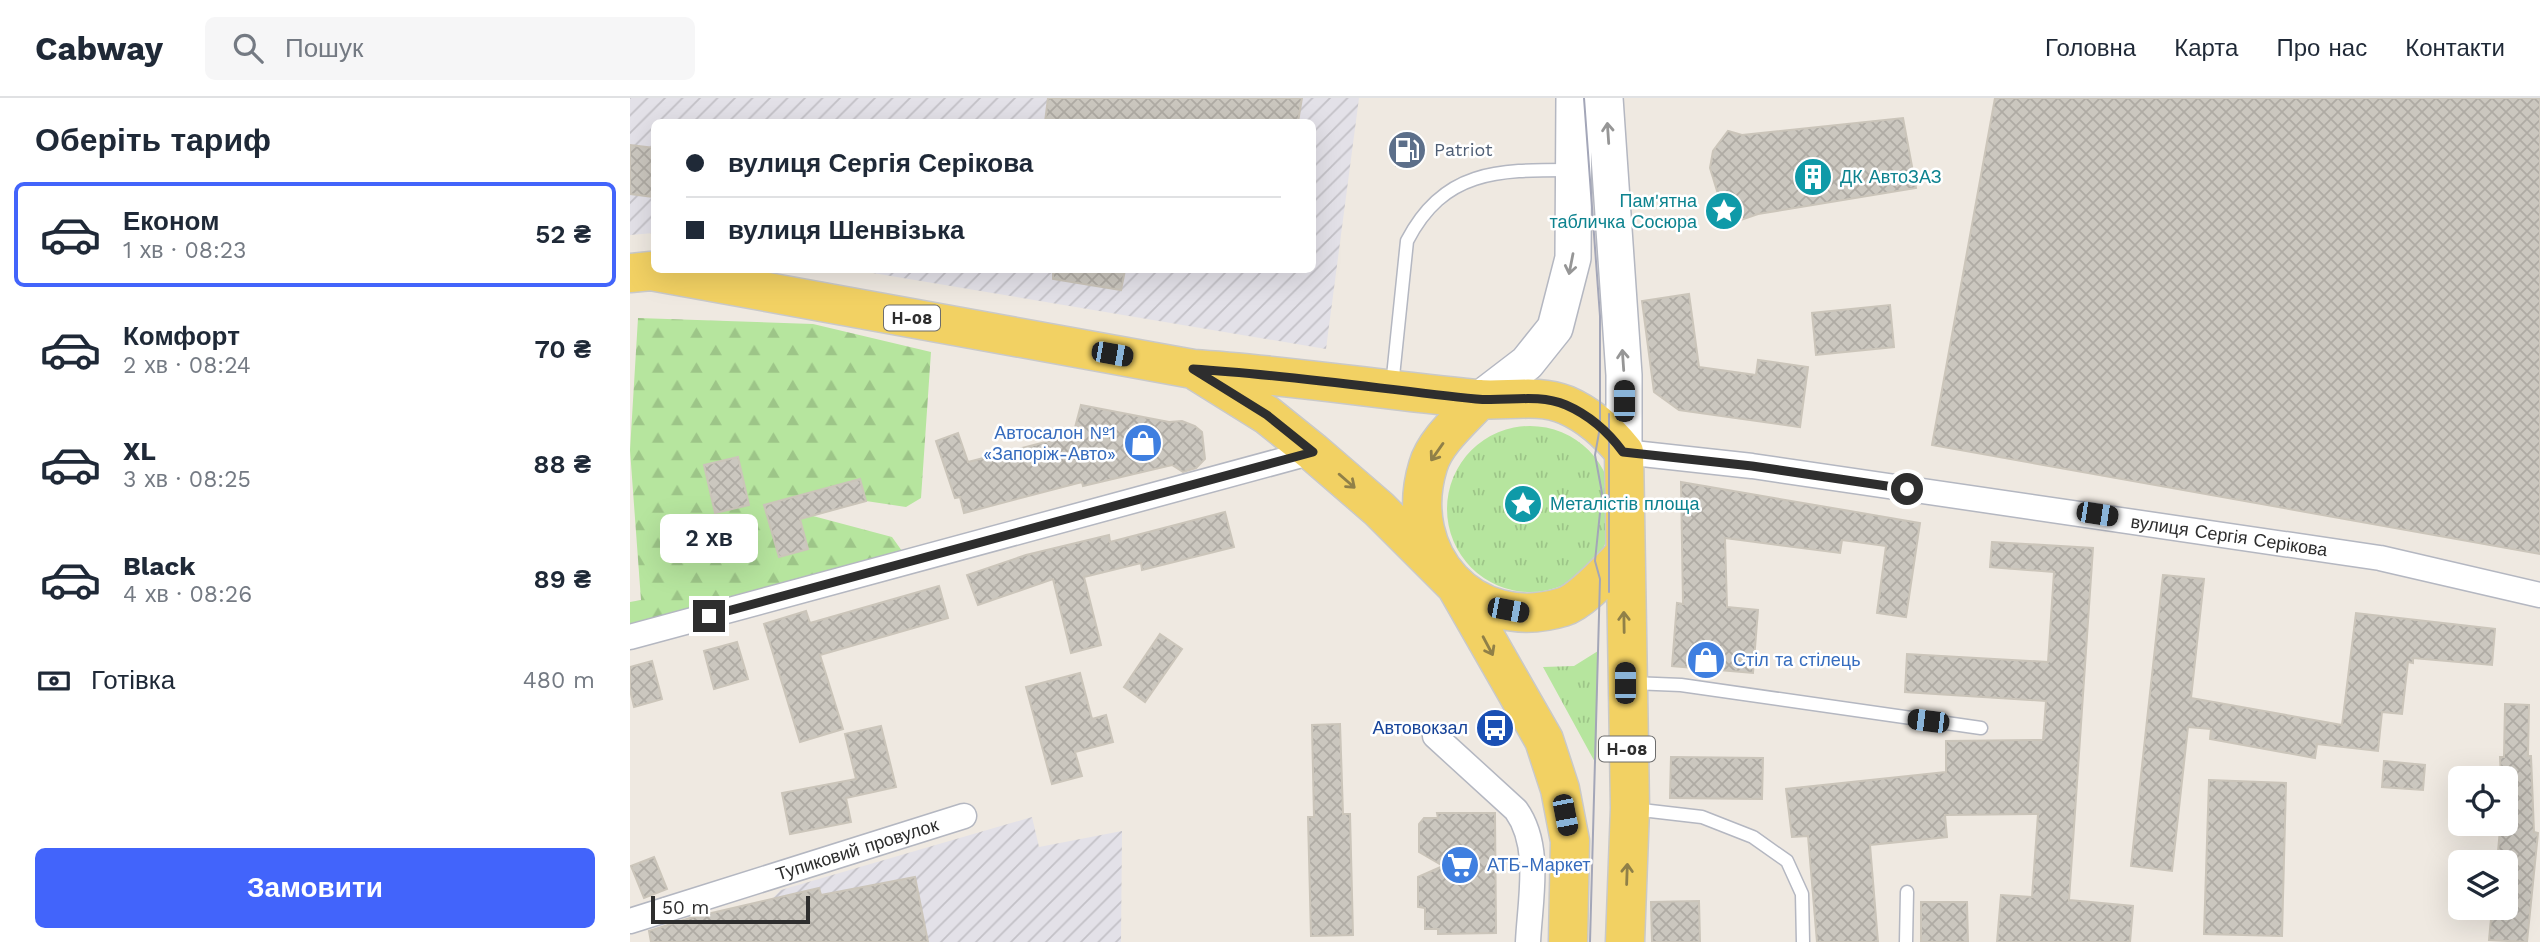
<!DOCTYPE html>
<html lang="uk">
<meta charset="utf-8">
<style>
:root{--surface:#fff;--page:#f6f6f7;--text:#1f2937;--muted:#747a83;--line:#e0e1e3;--accent:#4264fb}
body{margin:0;font-family:"Work Sans",sans-serif;background:var(--page);color:var(--text);height:100vh;display:flex;flex-direction:column;font-size:26px;white-space:nowrap}
*{box-sizing:border-box;margin:0}
p{font-size:23px;color:var(--muted)}
.icon{flex:none;width:38px;height:38px;fill:none;stroke:currentColor;stroke-width:2;stroke-linecap:round;stroke-linejoin:round}
.map{position:relative;flex:1;overflow:hidden}
.side{display:flex;flex-direction:column;background:var(--surface);width:630px}
.side>*{flex:none}
.banner{position:absolute;left:21px;top:21px;width:665px;height:154px;border-radius:10px;box-shadow:0 7px 28px #0002;display:grid;align-content:center;height:154px;padding:0 35px;background:var(--surface)}
.tools{position:absolute;left:1818px;top:668px;display:grid;gap:14px}
.tools a{display:grid;place-items:center;width:70px;height:70px;border-radius:10px;background:var(--surface);box-shadow:0 7px 28px #0002;font-size:35px}
.scale{position:absolute;left:21px;bottom:18px;width:159px;box-sizing:border-box;padding-left:7px;border:4px solid #2e2e2e;border-top:0;font-size:19px;line-height:24px;white-space:nowrap;color:#2e2e2e;-webkit-text-stroke:5px #fff;paint-order:stroke}
.end{position:absolute;width:32px;height:32px;margin:-16px;border:9px solid #2e2e2e;background:#fff;box-shadow:0 0 0 4px #fff}
.from{border-radius:50%}
.bubble{position:absolute;height:49px;border-radius:10px;background:var(--surface);box-shadow:0 7px 28px #0002;font-size:23px;font-weight:600;line-height:49px;text-align:center}
.car{position:absolute;width:21px;height:42px;margin:-21px -10px;border-radius:9px;box-shadow:0 0 5px 2px #0007;background:linear-gradient(#222 24%,#8ab4d8 0 40%,#222 0 76%,#8ab4d8 0 86%,#222 0)}
.banner b{display:flex;align-items:center;gap:24px;height:66px;font-size:26px}
.banner b+b{border-top:2px solid var(--line)}
.banner i{width:18px;height:18px;background:var(--text)}
ul{padding:0;list-style:none}
li{display:flex;align-items:center;gap:21px;height:105px;margin:0 14px 10px;padding:0 21px;border:4px solid transparent;border-radius:10px}
li div{flex:1}
li b{display:block;font-size:26px}
li em{font-style:normal;font-weight:600}
li.selected{border-color:var(--accent)}
li>.icon{width:63px;height:63px;stroke-width:1.5}
h2{padding:0 35px;font-size:32px;line-height:84px}
.pay{display:flex;align-items:center;gap:18px;height:77px;padding:0 35px;font-size:26px}
.pay p{margin-inline-start:auto}
.action{display:flex;gap:14px;margin-top:auto;padding:14px 35px}
.action a{flex:1;height:80px;border-radius:10px;background:var(--accent);color:#fff;font-size:28px;font-weight:600;line-height:80px;text-align:center}
header{display:flex;align-items:center;gap:42px;box-sizing:border-box;height:98px;padding:0 35px;background:var(--surface);border-bottom:2px solid var(--line)}
header strong{font-size:33px}
nav{display:flex;gap:38px;margin-inline-start:auto;font-size:24px}
.search{width:490px;height:63px;background:var(--page);display:flex;align-items:center;gap:18px;box-sizing:border-box;padding:0 24px;border-radius:10px;color:var(--muted);font-size:26px}
main{display:flex;flex:1;min-height:0}
.map>svg:first-child{display:block}
.industrial{fill:url(#industrial-furrows)}
.grass{fill:url(#grass-tufts)}
.forest{fill:url(#forest-firs)}
.building{fill:url(#building-cross-hatch);stroke:#cbc5ba;stroke-width:2}
.lines{fill:none;stroke-linecap:round;stroke-linejoin:round}
.lane-casing{stroke:#b4b7c1;stroke-width:15}
.street-casing{stroke:#b4b7c1;stroke-width:27}
.secondary-casing{stroke:#b4b7c1;stroke-width:38}
.primary-casing{stroke:#c9c9c9;stroke-width:41}
.lane{stroke:#fff;stroke-width:12}
.street{stroke:#fff;stroke-width:24}
.secondary{stroke:#fff;stroke-width:35}
.primary{stroke:#f2d163;stroke-width:38}
.tram{stroke:#a3a6b8;stroke-width:2}
.oneway{stroke:#969696}
.oneway2{stroke:#908048}
.route{stroke:#2e2e2e;stroke-width:9}
.labels{text-anchor:middle;stroke-width:5;stroke-linejoin:round;paint-order:stroke}
.shield{fill:#fff;stroke:#6d6d6d;stroke-width:2}
.shield-label{font-size:16px;font-weight:bold;fill:#2e2e2e}
.service-label{font-size:18px;fill:#4e5e75;stroke:#fff;text-anchor:start}
.culture-label{font-size:18px;fill:#0d838f;stroke:#fff;text-anchor:start}
.shop-label{font-size:18px;fill:#366cbe;stroke:#fff;text-anchor:start}
.street-label{font-size:18px;fill:#2e2e2e;stroke:#fff}
.transit-label{font-size:18px;fill:#164399;stroke:#fff;text-anchor:end}
</style>
<header>
<strong>Cabway</strong>
<div class="search"><svg class="icon" aria-label="search" viewBox="0 0 24 24"><circle cx="10" cy="10" r="6"/><path d="M15 15l6 6"/></svg>Пошук</div>
<nav><a>Головна</a><a>Карта</a><a>Про нас</a><a>Контакти</a></nav>
</header>
<main>
<section class="side">
<h2>Оберіть тариф</h2>
<ul>
<li class="selected"><svg class="icon" aria-label="car" viewBox="0 0 24 24"><path d="M5 17H2v-5l4-1 3-4h7l3 4 3 1v5h-3M9 17h6M6 11h13"/><circle cx="7" cy="17" r="2"/><circle cx="17" cy="17" r="2"/></svg><div><b>Економ</b><p>1 хв · 08:23</p></div><em>52 ₴</em></li>
<li><svg class="icon" aria-label="car" viewBox="0 0 24 24"><path d="M5 17H2v-5l4-1 3-4h7l3 4 3 1v5h-3M9 17h6M6 11h13"/><circle cx="7" cy="17" r="2"/><circle cx="17" cy="17" r="2"/></svg><div><b>Комфорт</b><p>2 хв · 08:24</p></div><em>70 ₴</em></li>
<li><svg class="icon" aria-label="car" viewBox="0 0 24 24"><path d="M5 17H2v-5l4-1 3-4h7l3 4 3 1v5h-3M9 17h6M6 11h13"/><circle cx="7" cy="17" r="2"/><circle cx="17" cy="17" r="2"/></svg><div><b>XL</b><p>3 хв · 08:25</p></div><em>88 ₴</em></li>
<li><svg class="icon" aria-label="car" viewBox="0 0 24 24"><path d="M5 17H2v-5l4-1 3-4h7l3 4 3 1v5h-3M9 17h6M6 11h13"/><circle cx="7" cy="17" r="2"/><circle cx="17" cy="17" r="2"/></svg><div><b>Black</b><p>4 хв · 08:26</p></div><em>89 ₴</em></li>
</ul>
<div class="pay"><svg class="icon" aria-label="cash" viewBox="0 0 24 24"><path d="M3 7h18v10H3z"/><circle cx="12" cy="12" r="2"/></svg>Готівка<p>480 m</p></div>
<div class="action"><a>Замовити</a></div>
</section>
<div class="map">
<svg width="1910" height="844" viewBox="0 0 1910 844">
<defs>
<pattern id="industrial-furrows" width="10" height="10" patternUnits="userSpaceOnUse" patternTransform="scale(1.75)"><rect width="10" height="10" fill="#e3e1e8"/><path d="M-1 1l2-2M0 10L10 0M9 11l2-2" fill="none" stroke="#c3c1c7"/></pattern>
<pattern id="grass-tufts" width="24" height="20" patternUnits="userSpaceOnUse" patternTransform="scale(1.75)"><rect width="24" height="20" fill="#b6e59e"/><path d="M3 7l-1-3M5 7V3M7 7l1-3M15 17l-1-3M17 17v-4M19 17l1-3" fill="none" stroke="#9dc588"/></pattern>
<pattern id="forest-firs" width="22" height="20" patternUnits="userSpaceOnUse" patternTransform="scale(1.75)"><rect width="22" height="20" fill="#b6e59e"/><path d="M5 1l3.5 6h-7zM16 11l3.5 6h-7z" fill="#9dc588"/></pattern>
<pattern id="building-cross-hatch" width="8" height="8" patternUnits="userSpaceOnUse" patternTransform="scale(1.75)"><rect width="8" height="8" fill="#cbc7bf"/><path d="M0 0l8 8M0 8l8-8" fill="none" stroke="#afaba4"/></pattern>
</defs>
<rect width="100%" height="100%" fill="#efe9e1"/>
<path class="industrial" d="M0 0H729L696 251 225 172H682V24H24V135L0 137Z
M402 719 409 749 492 733 491 844H19L134 809 151 792Z"/>
<path class="grass" d="M817 411a83 83 0 1 1 166 0a83 83 0 1 1-166 0Z
M968 553 966 666 913 569 944 568Z"/>
<path class="forest" d="M8 220 183 226 301 254 291 400 276 409 236 403 183 418 262 439 272 453 0 527V504L11 502 0 352Z"/>
<path class="building" d="M418 0H672L668 24H415Z
M1365 0H1910V456L1302 347Z
M1273 20 1286 90 1128 116 1111 122 1092 109 1080 70 1083 53 1098 33 1112 37Z
M767 36H787L786 68H766Z
M0 47 24 50V99L0 96Z
M423 172H495L491 192 423 181Z
M1059 196 1069 269 1126 277 1128 262 1178 269 1170 329 1049 312 1024 294 1012 203Z
M1260 207 1264 249 1186 257 1182 215Z
M451 307 539 324 552 323 565 328 572 334 575 361 566 370 553 374 542 367 453 388 452 384 334 415 330 399 325 400 306 343 328 335 338 364 443 337Z
M108 359 119 407 85 415 74 367Z
M230 381 236 403 170 421 178 451 149 459 134 407Z
M1051 384 1290 425 1276 519 1247 515 1256 448 1212 442 1210 455 1095 440 1097 509 1128 512 1123 575 1042 568 1047 505 1053 506Z
M595 414 604 449 512 472 511 465 454 479 471 547 441 555 423 481 348 507 337 477 396 457 479 437 480 444Z
M1362 444 1463 450 1439 802 1503 808 1500 844H1367L1371 797 1402 799 1408 716 1315 717 1317 739 1240 747 1248 844H1187L1178 738 1162 739 1156 691 1316 674V643L1413 642 1416 603 1275 594 1277 556 1418 564 1424 474 1360 469Z
M1533 477 1574 481 1561 600 1712 627 1726 515 1865 531 1862 567 1783 560V565L1778 564 1772 616 1752 614 1748 653 1687 646 1685 660 1580 641 1581 631 1558 629 1542 773 1501 768Z
M309 488 318 520 190 557 213 631 170 644 134 526 176 513 180 525Z
M530 536 552 551 515 604 494 589Z
M107 544 118 581 84 591 74 553Z
M22 563 32 601 4 609 0 592V569Z
M450 575 462 621 476 617 483 644 445 654 452 678 422 686 396 589Z
M1875 606 1899 607 1898 658H1901L1904 734 1908 735 1897 844 1859 842 1862 810H1876V765H1867L1870 731 1876 726V681H1871L1870 659H1874Z
M710 626 713 716H720L723 837 681 838 678 719H684L682 627Z
M251 628 266 689 216 700 221 724 160 736 152 695 226 681 215 636Z
M1041 659 1133 660 1132 701 1040 700Z
M1754 663 1795 667 1793 692 1752 689Z
M1579 682 1656 685 1652 838 1574 836Z
M807 715H865L866 835 808 836V831H795V810L788 809V779L813 768 789 754V726L794 720H808Z
M24 759 37 791 14 800 1 768Z
M285 779 298 844H21L19 833 60 820 189 790 191 797Z
M1069 803 1070 844H1022L1021 804Z
M1291 804H1337L1338 844H1291Z"/>
<g class="lines">
<defs>
<path id="lane" d="M762 288 777 143C814 71 869 72 942 72
M1002 585 1051 587 1351 630
M1003 711 1072 719 1123 739 1157 763 1172 796 1173 844
M1276 844 1277 794"/>
<g id="street">
<path id="s1" d="M994 354 1122 368 1750 460 1910 497"/>
<path d="M0 539 683 354"/>
<path d="M805 638 886 712C912 748 900 801 898 844"/>
<path id="s2" d="M0 823 334 718"/>
</g>
<path id="secondary" d="M975 0 994 277V354
M850 301 897 265 925 230 943 160 944 0"/>
<path id="primary" d="M0 175 21 173 563 271C658 277 751 292 846 301 876 304 907 295 936 307 959 317 979 335 994 354L1000 710 995 844
M568 274 637 317 683 354 749 411 826 488 914 642 930 691 940 743 938 844
M850 301C833 320 805 343 798 368 771 456 842 537 933 509 952 503 979 472 994 457"/>
</defs>
<use href="#lane" class="lane-casing"/>
<use href="#street" class="street-casing"/>
<use href="#secondary" class="secondary-casing"/>
<use href="#primary" class="primary-casing"/>
<use href="#lane" class="lane"/>
<use href="#street" class="street"/>
<use href="#secondary" class="secondary"/>
<use href="#primary" class="primary"/>
<path class="tram" d="M954 0 970 218V329L965 357 972 395 965 463 970 481 960 844
M979 494V316"/>
</g>
<defs><path id="oneway-shaft" d="M-6 0H5M1.5-3L5.5 0L1.5 3" fill="none" stroke-width="1.6" stroke-linecap="round" stroke-linejoin="round" transform="scale(1.75)"/></defs>
<g class="oneway">
<use href="#oneway-shaft" transform="translate(978 35) rotate(-94)"/>
<use href="#oneway-shaft" transform="translate(941 166) rotate(101)"/>
<use href="#oneway-shaft" transform="translate(993 262) rotate(-94)"/>
</g>
<g class="oneway2">
<use href="#oneway-shaft" transform="translate(807 354) rotate(125)"/>
<use href="#oneway-shaft" transform="translate(717 383) rotate(41)"/>
<use href="#oneway-shaft" transform="translate(994 524) rotate(-91)"/>
<use href="#oneway-shaft" transform="translate(858 548) rotate(62)"/>
<use href="#oneway-shaft" transform="translate(997 776) rotate(-88)"/>
</g>
<g class="lines">
<path class="route" d="M79 518 683 354 637 317 563 271C658 277 751 291 846 301 876 304 907 295 936 307 959 317 979 335 993 354L1122 368 1277 391"/>
</g>
<defs>
<symbol id="fuel-disc" viewBox="-11 -11 22 22"><circle r="9.5" fill="#5c6f8a" stroke="#fff"/><path d="M-5.5-6h7V0h2V4h1.3V-2.5L3-4.5l.8-.8L6-3V5H2.5V1h-1V6h-7ZM-4.2-4.7v3.2H.2V-4.7Z" fill="#fff"/></symbol>
<symbol id="building-disc" viewBox="-11 -11 22 22"><circle r="9.5" fill="#0f9aa8" stroke="#fff"/><path d="M-4-6H4V6H1V3H-1V6H-4ZM-2.5-4.3h1.7v1.8h-1.7ZM.8-4.3h1.7v1.8H.8ZM-2.5-1h1.7V.8h-1.7ZM.8-1h1.7V.8H.8Z" fill="#fff"/></symbol>
<symbol id="sight-disc" viewBox="-11 -11 22 22"><circle r="9.5" fill="#0f9aa8" stroke="#fff"/><path d="M0-6L1.8-2.2L6-1.7L2.9 1.2L3.7 5.4L0 3.3L-3.7 5.4L-2.9 1.2L-6-1.7L-1.8-2.2Z" fill="#fff"/></symbol>
<symbol id="shop-disc" viewBox="-11 -11 22 22"><circle r="9.5" fill="#3f7fe0" stroke="#fff"/><path d="M-5-2.5h2.3a2.7 3.5 0 0 1 5.4 0H5L5.5 6h-11ZM-1.5-2.5h3a1.5 2.3 0 0 0-3 0Z" fill="#fff"/></symbol>
<symbol id="bus-disc" viewBox="-11 -11 22 22"><circle r="9.5" fill="#1a4fb4" stroke="#fff"/><path d="M-5-6H5V4H4V6H2V4H-2V6H-4V4H-5ZM-3.5-4V0h7V-4ZM-3.5 1.2v1.5H-2V1.2ZM2 1.2v1.5H3.5V1.2Z" fill="#fff"/></symbol>
<symbol id="supermarket-disc" viewBox="-11 -11 22 22"><circle r="9.5" fill="#3f7fe0" stroke="#fff"/><path d="M-6-5.5h2.5l.6 2H6L4.5 2H-2.5L-4.4-4H-6ZM-1.5 3.2a1.3 1.3 0 1 0 .1 0ZM3 3.2a1.3 1.3 0 1 0 .1 0Z" fill="#fff"/></symbol>
</defs>
<g fill-rule="evenodd">
<use href="#fuel-disc" x="755" y="30" width="44" height="44"/>
<use href="#building-disc" x="1161" y="57" width="44" height="44"/>
<use href="#sight-disc" x="1072" y="91" width="44" height="44"/>
<use href="#shop-disc" x="491" y="323" width="44" height="44"/>
<use href="#sight-disc" x="871" y="384" width="44" height="44"/>
<use href="#shop-disc" x="1054" y="540" width="44" height="44"/>
<use href="#bus-disc" x="843" y="608" width="44" height="44"/>
<use href="#supermarket-disc" x="808" y="745" width="44" height="44"/>
</g>
<g class="labels">
<g class="shield">
<rect x="254" y="207.5" width="56" height="25" rx="5"/>
<rect x="969" y="638.5" width="56" height="25" rx="5"/>
</g>
<g class="shield-label">
<text x="282" y="226">Н-08</text>
<text x="997" y="657">Н-08</text>
</g>
<g class="service-label">
<text x="804" y="58">Patriot</text>
</g>
<g class="culture-label">
<text x="1210" y="85">ДК АвтоЗАЗ</text>
<text x="1067" y="109" text-anchor="end">Пам'ятна<tspan x="1067" dy="21">табличка Сосюра</tspan></text>
<text x="920" y="412">Металістів площа</text>
</g>
<g class="shop-label">
<text x="486" y="341" text-anchor="end">Автосалон №1<tspan x="486" dy="21">«Запоріж-Авто»</tspan></text>
<text x="1103" y="568">Стіл та стілець</text>
<text x="857" y="773">АТБ-Маркет</text>
</g>
<g class="street-label">
<text dy="6" stroke="none"><textPath href="#s1" startOffset="611">вулиця Сергія Серікова</textPath></text>
<text dy="6" stroke="none"><textPath href="#s2" startOffset="238">Тупиковий провулок</textPath></text>
</g>
<g class="transit-label">
<text x="838" y="636">Автовокзал</text>
</g>
</g>
</svg>
<div class="tools">
<a><svg class="icon" aria-label="locate" viewBox="0 0 24 24"><circle cx="12" cy="12" r="6"/><path d="M12 2v4M12 18v4M2 12h4M18 12h4"/></svg></a>
<a><svg class="icon" aria-label="layers" viewBox="0 0 24 24"><path d="M12 4l9 5-9 5-9-5zM3 14l9 5 9-5"/></svg></a>
</div>
<div class="scale">50 m</div>
<i class="end from" style="left:1277px;top:391px"></i>
<i class="end" style="left:79px;top:518px"></i>
<div class="bubble" style="left:30px;top:416px;width:98px">2 хв</div>
<i class="car" style="left:482px;top:256px;rotate:100deg"></i>
<i class="car" style="left:994px;top:303px;rotate:0deg"></i>
<i class="car" style="left:1467px;top:416px;rotate:99deg"></i>
<i class="car" style="left:878px;top:512px;rotate:101deg"></i>
<i class="car" style="left:995px;top:585px;rotate:0deg"></i>
<i class="car" style="left:1298px;top:623px;rotate:277deg"></i>
<i class="car" style="left:935px;top:717px;rotate:169deg"></i>
<div class="banner">
<b><i class="from"></i>вулиця Сергія Серікова</b>
<b><i></i>вулиця Шенвізька</b>
</div>
</div>
</main>
